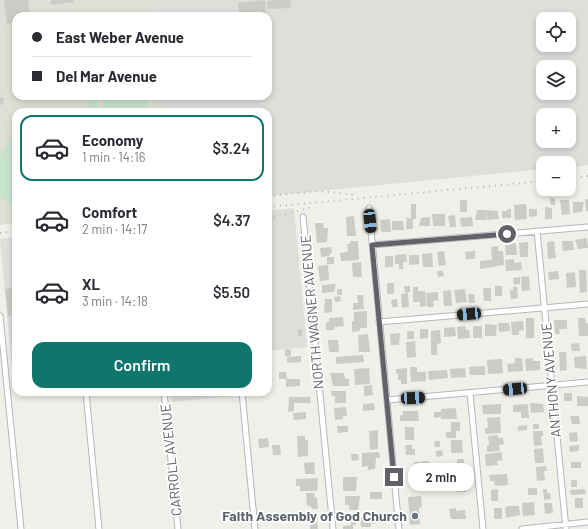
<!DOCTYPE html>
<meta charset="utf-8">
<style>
:root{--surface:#fff;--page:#f2f2f3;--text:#2b2b33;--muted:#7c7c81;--line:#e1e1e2;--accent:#0f766e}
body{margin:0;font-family:Barlow,sans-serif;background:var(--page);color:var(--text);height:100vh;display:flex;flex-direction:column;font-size:15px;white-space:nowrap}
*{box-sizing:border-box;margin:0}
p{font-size:13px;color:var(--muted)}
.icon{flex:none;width:22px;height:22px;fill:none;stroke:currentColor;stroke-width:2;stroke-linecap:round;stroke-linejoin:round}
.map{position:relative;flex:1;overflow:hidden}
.side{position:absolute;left:12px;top:108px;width:260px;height:288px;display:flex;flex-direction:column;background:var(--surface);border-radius:12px;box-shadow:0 2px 6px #0003}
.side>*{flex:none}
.hud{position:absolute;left:12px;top:12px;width:260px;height:88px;border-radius:12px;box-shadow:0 2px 6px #0003;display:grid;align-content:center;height:88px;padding:0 20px;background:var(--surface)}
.tools{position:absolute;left:536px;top:12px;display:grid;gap:8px}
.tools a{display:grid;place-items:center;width:40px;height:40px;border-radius:8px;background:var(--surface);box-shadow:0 2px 6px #0003;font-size:20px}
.end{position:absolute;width:18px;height:18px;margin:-9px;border:5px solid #606267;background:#fff;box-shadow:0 0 0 2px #fff}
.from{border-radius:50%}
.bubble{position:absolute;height:28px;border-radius:12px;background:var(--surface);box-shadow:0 2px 6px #0003;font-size:13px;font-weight:600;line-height:28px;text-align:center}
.car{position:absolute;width:12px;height:24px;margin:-12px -6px;border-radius:5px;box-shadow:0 0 3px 1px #0007;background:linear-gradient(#222 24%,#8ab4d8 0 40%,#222 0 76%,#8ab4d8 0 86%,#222 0)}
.hud b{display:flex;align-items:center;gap:14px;height:38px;font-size:15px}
.hud b+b{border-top:1px solid var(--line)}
.hud i{width:10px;height:10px;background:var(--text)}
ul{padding:7px 0 0;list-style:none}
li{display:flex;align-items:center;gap:12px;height:66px;margin:0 8px 6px;padding:0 12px;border:2px solid transparent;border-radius:12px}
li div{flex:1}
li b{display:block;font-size:15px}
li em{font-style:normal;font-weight:600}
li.on{border-color:var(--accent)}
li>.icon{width:36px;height:36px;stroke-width:1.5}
.action{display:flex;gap:8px;margin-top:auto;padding:8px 20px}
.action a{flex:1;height:46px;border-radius:12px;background:var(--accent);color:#fff;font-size:16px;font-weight:600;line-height:46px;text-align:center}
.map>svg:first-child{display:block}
.industrial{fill:#dfdedb;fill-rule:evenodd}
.education{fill:#e0dfd7}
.green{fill:#c9e4cd}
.building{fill:#cccbc5}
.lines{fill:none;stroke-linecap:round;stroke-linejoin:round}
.street-casing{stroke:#b6b7bb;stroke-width:7}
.street{stroke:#fff;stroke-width:5}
.rail{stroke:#b6b6b7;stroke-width:2;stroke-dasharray:1 5;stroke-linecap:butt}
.route{stroke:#606267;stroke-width:5}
.worship-dot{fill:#6b7280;stroke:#fff;stroke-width:1.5}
.labels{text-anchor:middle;stroke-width:3.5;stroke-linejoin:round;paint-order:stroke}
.street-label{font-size:14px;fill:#606267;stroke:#fff}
.worship-label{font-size:14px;font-weight:bold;fill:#5b616d;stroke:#fff;text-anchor:end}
</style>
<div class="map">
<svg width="588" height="529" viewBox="0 0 588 529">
<rect width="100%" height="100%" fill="#f0efe9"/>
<path class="industrial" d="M153 0H588V165L569 167V163H543V169L268 196V112H164L162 96H268V16H154ZM543 19H569V45H543ZM543 67H569V93H543ZM543 115H569V141H543Z
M294 208 307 347 268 351V211Z
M16 237V378H13L0 239Z
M170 392H234V396L172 402Z"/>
<path class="education" d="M0 0H153L154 16H16V96H162L164 112H16V223L0 225Z"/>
<path class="green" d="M88 96H97L98 112H90Z
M101 96H148L149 112H102Z
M16 131V205L13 206 0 197V154Z"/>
<path class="building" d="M4 0H28L29 13H32L33 16H16V23L7 24Z
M51 0H73L74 2 51 5Z
M265 0 266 16H239L238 3Z
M274 0H290L291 8 267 9V1Z
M0 97H3L4 104 0 105Z
M550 198H555V205H551Z
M585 199H588V211H586Z
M460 200H467V212H460Z
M560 200H569L570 214 562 215Z
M573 202H584L582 212 573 213Z
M411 204H416V219H413V229H406L407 217 411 219Z
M526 204 527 219 515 220 514 205Z
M545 207 552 208V219H545Z
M507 209H511V218H502V211H507Z
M529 209H537V216L529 217Z
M477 210H486V220H475Z
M486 210 498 211 499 219 487 220Z
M432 214H445V226H433Z
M455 215 456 227H450L448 216Z
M354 216 356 236H347L346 217Z
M430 217V226H419L421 218Z
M472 217 473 226 461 227 460 218Z
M390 219 391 232H381L380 220Z
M392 221H403L404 230H392Z
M315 223H323L324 228H328L327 242 317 243Z
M587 238 588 248 578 249 575 240Z
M350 241H358L359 260 341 261 340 253 348 252 347 244H350Z
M554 241 556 258 548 259 547 242Z
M562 241H573L574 250 563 251Z
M528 242V257H520L519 243Z
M516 243 517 255H506L505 244Z
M498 246V251H503L504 265 480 269V261L492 260 491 247Z
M331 247 332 253 329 254 330 256 321 257 320 248Z
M444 251 446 265 439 266 437 252Z
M475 251V259H466L465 252Z
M432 253 433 267H423L422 254Z
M406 254 407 262H403V269H399V264H395V255Z
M409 255H419V264L409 265Z
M385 256H393V267H385Z
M327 257H334V264H327Z
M514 259V263L521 262 522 270 506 271 505 260Z
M361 262 362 277H353L352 263Z
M328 265 329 280 320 281 318 266Z
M579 270H586L587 292 580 293Z
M437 271H443L444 276 438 277Z
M558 271 559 279 549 280 548 272Z
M575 272 576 287 567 288 566 273Z
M529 276 530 290 522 291 521 277Z
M520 277V284L514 285 513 278Z
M387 283H394V294H387Z
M336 284 334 292 322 293V285Z
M404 286H410V292L405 293Z
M495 286H502V296H495Z
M413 287H418V291H425L426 306 420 307V302H413Z
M513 287H517L518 298 511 299 510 290H513Z
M15 288 16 315 8 316 5 289Z
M483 288H491V301H484Z
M337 289H342V295H337Z
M465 289 467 302 456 303 454 290Z
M451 290 452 306H444L443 291Z
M438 292V300L433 301 434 307H427L426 293Z
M408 293 409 307 402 308 401 294Z
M468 294H474L475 303H469Z
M357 295H363L364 309 353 310V303H358Z
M340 296 341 301 335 302 334 297Z
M325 299H332V312L324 313Z
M397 299 398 307H392L391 300Z
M367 311V328H360V331L352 332V321H354V312Z
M343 317 344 326 334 327V330H326V322H329V318Z
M526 318H534V338H526Z
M578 318H585L586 323H588V336H579Z
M16 320V337H12L11 321Z
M554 320H567V329H559L560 334H555Z
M523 321 524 330 519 331V335H512L511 322Z
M498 323H509L510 331 499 332Z
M485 324 497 325 496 336H485Z
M465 326 466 330H469L470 338 458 339 457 327Z
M473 326H482V338H473Z
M455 327 456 336 444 337V328Z
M302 329V336H298V330Z
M420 329H428V338L420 339Z
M440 330 441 343 437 344V355H431V331Z
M407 331H414V339H407Z
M400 333 399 345H391L390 334Z
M368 334 370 352H359L358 335Z
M328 340H338L339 352H329Z
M415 341 416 357 407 358 406 342Z
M579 343 580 351H572L571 344Z
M285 349 291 350V356H285Z
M559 352H566L567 370 560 371Z
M363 355 364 362 336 364V357Z
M301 356V362L287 363V357Z
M586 356 587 369 575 368 574 357Z
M515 358H522L523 371 508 372 507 364 515 363Z
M533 358V361H540V370L526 371 525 359Z
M502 359 503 373 488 374 487 360Z
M485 366V375H470L469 367Z
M410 367H417V372H426V381L411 382Z
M369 368 370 384 355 385 354 369Z
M407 368V384H401V380H398V374H396V369Z
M465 368 466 377 451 378 450 369Z
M447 370 448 378 429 380 428 371Z
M279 372H286L287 379H279Z
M330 373H344L345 379H349V386H333Z
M286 379H300V386L286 387Z
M372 385 373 395 364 396V386Z
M331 391H346V403H335V396H332Z
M564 393H572V401H564Z
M577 396 588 397V406H577Z
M289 397H310L311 403H294V411L288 412Z
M374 403 375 410 363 411V404Z
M530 403 543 404 544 412 531 413Z
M501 404V414H483L482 405Z
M528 404 529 418H521V412H513V405Z
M346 407 347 416H343V419L335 420 334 408Z
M456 408 457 419H441V417L434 418V412H441V409Z
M403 411H418L419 421H400V415H403Z
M306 412V419L294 420 293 413Z
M570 416H579L580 424H572Z
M500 417 501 433 485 434V428H488L487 418Z
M451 422H460V431H456V438H446V432H451Z
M533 424H539V429H533Z
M527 425V430L518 431V426Z
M337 426H348V432L338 433Z
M405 427H414V440H405Z
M378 430V449L370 450 369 431Z
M533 431H543V436H541L542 445 534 446Z
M577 432 578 441 570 442 569 433Z
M498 435V438H503L504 444 499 445 500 451 487 452V446L489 445 488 436Z
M297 436H305V440H308V456L298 457Z
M268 438 269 447 259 448 258 439Z
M451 440H462L463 453H451Z
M434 441H440V447H435Z
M272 445H280L281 455H273Z
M405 445H412V449H415V455H406Z
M579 445V451L570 452 569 446Z
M543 448 544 463H535L534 449Z
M442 450 443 456 436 457V451Z
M379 452 380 458H376L375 469 368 470V466L362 467V453Z
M502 452V460L497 461 498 465 486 466 485 454Z
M351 454H358L359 460 352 461Z
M457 459H464V470H457Z
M429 461V464L414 465V462Z
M314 462 315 474H305L304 463Z
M571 462H581V468H571Z
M546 466 547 471H544L545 480 537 481 536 467Z
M428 470H435L434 475H428Z
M468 474V480H465L466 492H457V483H454L453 475Z
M507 474 508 485 495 486 494 481H490L489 475Z
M343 477H357L356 491H343Z
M318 478 317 491H300V486H296V479Z
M446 479 447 487 439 488 438 480Z
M571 480H577V487H571Z
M528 488H537V495H528Z
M498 489V501H491V490Z
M543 489H547V493H550L551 499 544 500Z
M585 489 586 494 571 495 570 490Z
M370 492H382V499H370Z
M306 493H314L315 498 317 497 318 509H312L311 506H307Z
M345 496H360L358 510H349V505H345Z
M421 496 422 507 419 508 420 524 410 525 408 497Z
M575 498H583V508H575Z
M534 502 535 515 523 516 522 503Z
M544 503H552L553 513 545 514Z
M508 506H519L520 515 506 518 505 508Z
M456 508V511L465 510 466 519H451L449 509Z
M494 508H502V519H494Z
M307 513H314V519L307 520Z
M348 515H356V525H353V529H343V526L351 525V520H348Z
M371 516V527H361L360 517Z
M376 517 377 523 372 524 371 518Z
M317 522 318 529H310V523Z"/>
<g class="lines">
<defs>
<path id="street" d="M369 208 399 529
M303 217 333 529
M537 231 566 529
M372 245 588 227
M0 316 21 529
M379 322 588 304
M86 392 99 529
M164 392 178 529
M242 392 255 529
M470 393 483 529
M387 400 588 382
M522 529 588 522"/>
</defs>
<use href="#street" class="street-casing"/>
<use href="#street" class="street"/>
<path class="rail" d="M569 178 588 176
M268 196 319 191 356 195
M268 207 543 181
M268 219 312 207
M0 233 16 231"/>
</g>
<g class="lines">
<path class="route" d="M394 477 372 245 507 234"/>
</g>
<circle class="worship-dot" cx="415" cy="516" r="4"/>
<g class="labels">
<g class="street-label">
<text transform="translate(312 312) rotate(-95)" y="5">NORTH WAGNER AVENUE</text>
<text transform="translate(551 380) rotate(-95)" y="5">ANTHONY AVENUE</text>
<text transform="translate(171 460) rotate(-96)" y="5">CARROLL AVENUE</text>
</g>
<g class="worship-label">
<text x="407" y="521">Faith Assembly of God Church</text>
</g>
</g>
</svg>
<div class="tools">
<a><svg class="icon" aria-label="locate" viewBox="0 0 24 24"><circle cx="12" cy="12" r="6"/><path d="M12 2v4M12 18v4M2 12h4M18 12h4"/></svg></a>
<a><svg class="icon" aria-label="layers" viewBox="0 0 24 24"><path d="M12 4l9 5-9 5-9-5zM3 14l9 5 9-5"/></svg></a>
<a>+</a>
<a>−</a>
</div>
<i class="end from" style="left:507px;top:234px"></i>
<i class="end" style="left:394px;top:477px"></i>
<div class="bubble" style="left:408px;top:463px;width:66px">2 min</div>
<i class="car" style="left:370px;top:221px;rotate:174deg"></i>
<i class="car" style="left:469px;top:314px;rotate:265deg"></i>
<i class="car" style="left:515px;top:389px;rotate:265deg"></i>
<i class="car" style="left:413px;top:398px;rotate:87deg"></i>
<div class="hud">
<b><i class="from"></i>East Weber Avenue</b>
<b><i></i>Del Mar Avenue</b>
</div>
<section class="side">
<ul>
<li class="on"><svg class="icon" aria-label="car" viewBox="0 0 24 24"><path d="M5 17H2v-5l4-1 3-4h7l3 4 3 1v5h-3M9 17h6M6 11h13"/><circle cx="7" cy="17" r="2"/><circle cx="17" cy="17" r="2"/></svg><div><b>Economy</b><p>1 min · 14:16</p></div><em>$3.24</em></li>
<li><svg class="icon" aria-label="car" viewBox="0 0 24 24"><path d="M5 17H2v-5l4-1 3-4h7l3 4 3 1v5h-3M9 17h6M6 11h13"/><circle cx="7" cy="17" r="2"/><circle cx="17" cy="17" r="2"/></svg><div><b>Comfort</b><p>2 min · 14:17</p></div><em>$4.37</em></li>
<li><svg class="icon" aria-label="car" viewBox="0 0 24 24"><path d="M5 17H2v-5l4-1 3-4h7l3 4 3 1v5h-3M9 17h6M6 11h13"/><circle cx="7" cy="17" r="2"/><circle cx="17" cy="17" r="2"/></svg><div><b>XL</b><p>3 min · 14:18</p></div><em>$5.50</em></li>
</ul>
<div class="action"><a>Confirm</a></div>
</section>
</div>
